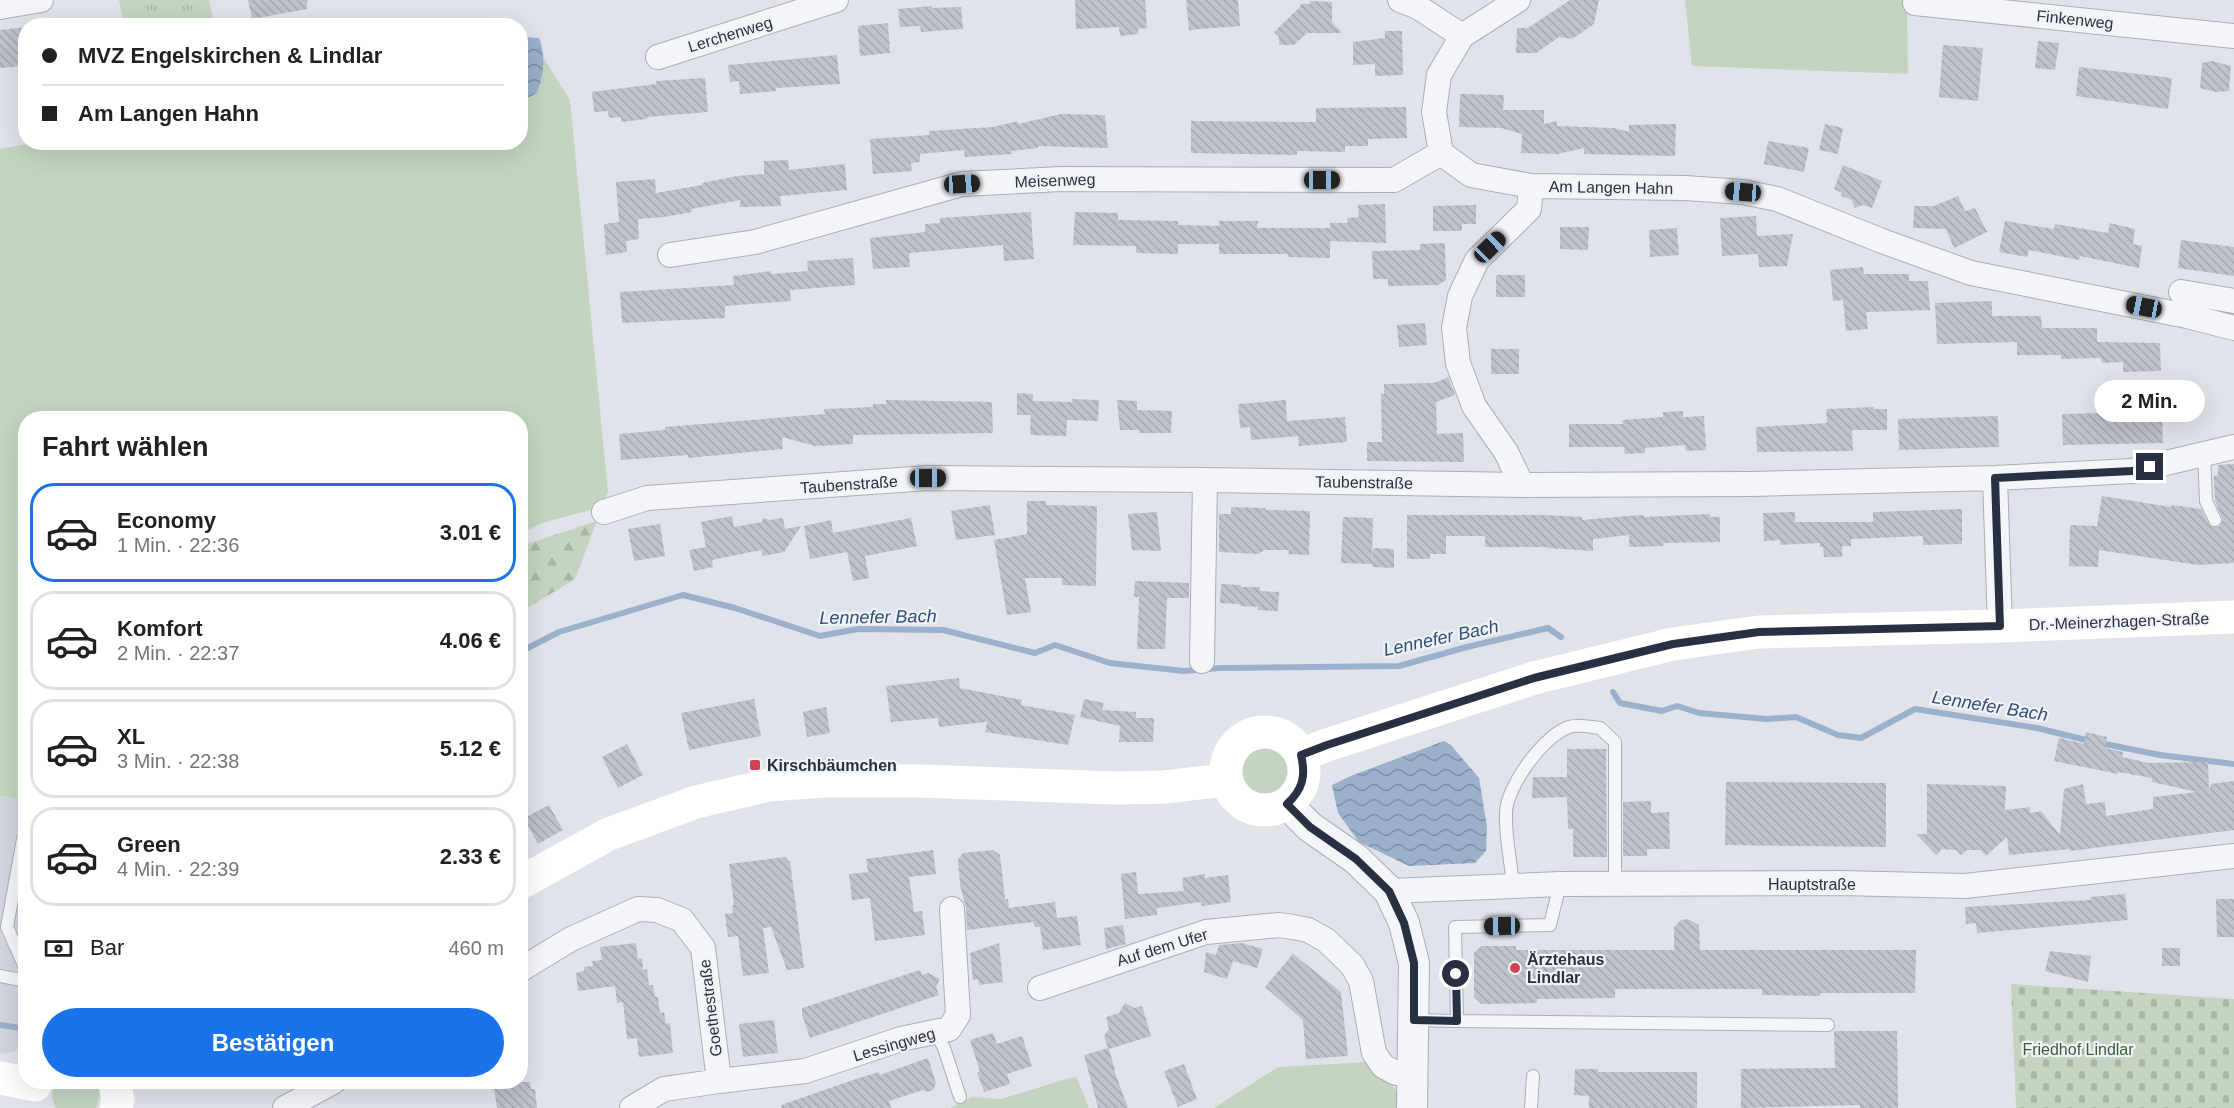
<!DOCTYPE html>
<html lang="de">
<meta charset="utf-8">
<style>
:root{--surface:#fff;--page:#f6f6f6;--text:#202124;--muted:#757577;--line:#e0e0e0;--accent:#1a73e8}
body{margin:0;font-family:Helvetica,sans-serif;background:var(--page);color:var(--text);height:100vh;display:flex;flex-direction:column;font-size:22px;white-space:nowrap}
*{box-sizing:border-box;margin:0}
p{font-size:20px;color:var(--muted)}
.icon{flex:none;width:33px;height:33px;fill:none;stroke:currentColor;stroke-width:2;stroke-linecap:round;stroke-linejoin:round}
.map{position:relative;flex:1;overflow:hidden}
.details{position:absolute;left:18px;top:411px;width:510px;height:678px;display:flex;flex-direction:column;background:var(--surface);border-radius:24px;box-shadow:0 6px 24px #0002}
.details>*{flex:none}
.banner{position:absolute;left:18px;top:18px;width:510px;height:132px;border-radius:24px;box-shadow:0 6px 24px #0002;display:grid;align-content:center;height:132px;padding:0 24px;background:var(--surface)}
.end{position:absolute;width:27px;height:27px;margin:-14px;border:8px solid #293041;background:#fff;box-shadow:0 0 0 3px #fff}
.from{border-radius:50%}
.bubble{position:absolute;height:42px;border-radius:21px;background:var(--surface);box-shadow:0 6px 24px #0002;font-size:20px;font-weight:800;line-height:42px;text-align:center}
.car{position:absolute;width:18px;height:36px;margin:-18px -9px;border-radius:8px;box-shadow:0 0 4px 2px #0007;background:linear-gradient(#222 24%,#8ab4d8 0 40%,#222 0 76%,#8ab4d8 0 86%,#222 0)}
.banner b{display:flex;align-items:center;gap:21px;height:57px;font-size:22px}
.banner b+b{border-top:2px solid var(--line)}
.banner i{width:15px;height:15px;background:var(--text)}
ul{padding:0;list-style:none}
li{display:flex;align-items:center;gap:18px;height:99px;margin:0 12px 9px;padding:0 12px;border:3px solid var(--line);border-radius:24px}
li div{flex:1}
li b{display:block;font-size:22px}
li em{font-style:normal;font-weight:800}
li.selected{border-color:var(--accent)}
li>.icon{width:54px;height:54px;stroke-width:1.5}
h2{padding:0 24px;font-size:27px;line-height:72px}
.pay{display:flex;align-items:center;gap:15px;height:66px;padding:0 24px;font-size:22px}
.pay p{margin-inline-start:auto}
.button{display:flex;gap:12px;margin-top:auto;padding:12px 24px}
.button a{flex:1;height:69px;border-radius:36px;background:var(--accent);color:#fff;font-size:24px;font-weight:800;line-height:69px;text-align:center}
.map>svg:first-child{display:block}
.built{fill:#d2d6df}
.green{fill:#c5d4c1}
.forest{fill:url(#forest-firs)}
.cemetery{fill:url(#cemetery-stones)}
.park{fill:url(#park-tufts)}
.water{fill:url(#water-waves)}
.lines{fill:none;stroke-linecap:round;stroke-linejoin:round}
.stream{stroke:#9bb0ca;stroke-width:6}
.building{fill:url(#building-back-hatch)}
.service-casing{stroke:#a9aeb7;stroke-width:14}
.minor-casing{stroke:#a9aeb7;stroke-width:26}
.tertiary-casing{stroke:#a9aeb7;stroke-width:32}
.service{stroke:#f3f5f8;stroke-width:12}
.minor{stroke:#f3f5f8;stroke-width:24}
.tertiary{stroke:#f3f5f8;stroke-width:30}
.secondary{stroke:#fff;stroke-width:33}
.route{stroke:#293041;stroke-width:8}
.poi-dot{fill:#d14352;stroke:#f0f3f7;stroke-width:2}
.labels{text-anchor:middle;stroke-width:4.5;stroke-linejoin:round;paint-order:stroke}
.street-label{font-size:16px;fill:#293041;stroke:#f0f3f7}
.poi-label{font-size:16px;font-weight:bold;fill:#293041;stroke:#f0f3f7;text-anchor:start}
.park-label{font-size:16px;fill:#3b5d36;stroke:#f0f3f7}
.water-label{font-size:18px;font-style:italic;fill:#324d76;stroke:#f0f3f7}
</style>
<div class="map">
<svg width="2234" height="1108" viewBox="0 0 2234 1108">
<defs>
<pattern id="forest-firs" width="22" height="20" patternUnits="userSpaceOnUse" patternTransform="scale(1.5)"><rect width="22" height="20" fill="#c5d4c1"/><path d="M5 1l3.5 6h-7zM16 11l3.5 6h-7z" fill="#a9b6a7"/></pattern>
<pattern id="cemetery-stones" width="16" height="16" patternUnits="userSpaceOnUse" patternTransform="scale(1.5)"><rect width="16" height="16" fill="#c5d4c1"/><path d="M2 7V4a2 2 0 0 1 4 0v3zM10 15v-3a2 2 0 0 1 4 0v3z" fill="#a9b6a7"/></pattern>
<pattern id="park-tufts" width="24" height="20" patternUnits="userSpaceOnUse" patternTransform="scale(1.5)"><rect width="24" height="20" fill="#c5d4c1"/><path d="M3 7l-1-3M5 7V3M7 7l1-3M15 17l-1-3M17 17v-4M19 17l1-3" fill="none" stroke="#a9b6a7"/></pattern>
<pattern id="water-waves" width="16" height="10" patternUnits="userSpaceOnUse" patternTransform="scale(1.5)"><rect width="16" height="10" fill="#9bb0ca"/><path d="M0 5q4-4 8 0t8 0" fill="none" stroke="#7e90a6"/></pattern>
<pattern id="building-back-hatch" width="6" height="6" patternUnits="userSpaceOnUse" patternTransform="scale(1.5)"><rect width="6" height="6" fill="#bdc2cc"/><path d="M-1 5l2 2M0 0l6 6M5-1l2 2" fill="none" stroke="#a2a7b0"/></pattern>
</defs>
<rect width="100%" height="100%" fill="#e0e4ea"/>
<path class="built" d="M0 796 26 800V992L21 995 25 1007V1043L14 1052 0 1054Z"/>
<path class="green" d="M1685 0H1907L1908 74 1692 66Z
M543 57 570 100 608 492 602 507 545 522 521 533 520 418H26L25 800 0 796V149L38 142H520L521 61Z
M1239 773a25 25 0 1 1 50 0a25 25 0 1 1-50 0Z
M1368 1062 1397 1091V1108H1214L1278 1067Z
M1076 1076 1089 1108H950L972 1097 1001 1099Z
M57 1082H95L100 1094 96 1108H56C51 1099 51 1090 57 1082Z"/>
<path class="forest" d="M597 521 575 579 521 612V546Z"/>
<path class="cemetery" d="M2011 984 2234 999V1108H2016Z"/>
<path class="park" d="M119 0H209L214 25H124Z"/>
<path class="water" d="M520 37 539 38C546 57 544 74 537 93L521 101Z
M1444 741 1451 745 1479 778 1487 827 1486 851 1475 863 1409 866 1359 842 1338 813 1332 785 1353 775Z"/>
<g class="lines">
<path class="stream" d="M520 652 559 632 683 595 735 608 820 636 858 629 943 630 1035 653 1055 645 1110 663 1184 671 1220 668 1399 666 1467 647 1548 628 1561 637
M1613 692 1620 703 1662 711 1677 706 1699 713 1767 719 1796 717 1838 735 1861 738 1915 709 2037 728 2090 741
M2100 743 2160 755 2234 764
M0 1025 21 1028"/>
</g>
<path class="building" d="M248 0H307V9L252 19Z
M1075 0H1145L1147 28 1138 29V34L1120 36 1119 27 1076 29Z
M1186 0H1238L1240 26 1189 30Z
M1570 0H1599L1594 24 1572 39 1559 37 1536 53H1516L1517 28H1528Z
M1310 1 1332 2V22L1342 33H1307L1294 45H1279V37L1274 32 1300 7 1301 4H1310Z
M932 6V8L961 7 963 29 921 32 920 26 900 27 898 9Z
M888 23 890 53 860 56 858 26Z
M26 27V66L0 68V30Z
M1385 31H1402L1403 75 1375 76V64L1353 65V42L1385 38Z
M2038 41 2059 43 2055 70 2035 68Z
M1943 45 1983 48 1978 101 1939 97Z
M837 55 840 84 776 88V91L740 94 739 81 730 82 728 65Z
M2212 61 2231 66 2229 91 2216 92 2200 88 2202 63Z
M2079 67 2172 78 2168 109 2076 96Z
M705 78 708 112 647 117V119L621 122V117L609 118 608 111 594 112 592 92 656 84V81Z
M1460 94 1504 95 1503 110H1544V124L1557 121V126L1614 128 1629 132V125L1676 124 1675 156 1584 154V148L1558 154 1521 153 1522 134 1501 128 1459 127Z
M1406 107 1407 138 1368 139V146H1345V152L1297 151V155L1191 153V121L1316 122V108Z
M1061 114 1105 115 1108 148 1038 146V148L1011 151 1012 154 965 157 964 150 920 154V162L911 163 912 171 873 174 870 139 929 135V131L993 127 1018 121V124Z
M1825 124 1843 128 1838 154 1819 150Z
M1768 141 1809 148 1804 172 1764 164Z
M788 160 789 170 845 164 847 190 780 196 781 206 739 207 741 200 691 209 692 212 664 217 638 219 639 239 626 241 627 252 606 255 604 224 619 222 616 182 655 179 656 193 702 185V183L737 176 764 174V161Z
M1843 165 1882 181 1872 208 1863 205 1855 208 1852 200 1841 196 1842 193 1834 189Z
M1958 196 1965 211 1975 208 1987 232 1954 248 1946 229 1913 228 1914 206H1934Z
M1385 204 1386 243 1330 241V258L1288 257V254H1219V244H1178V254L1136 253V246L1073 245 1075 212 1118 213V220L1178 221V225L1219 226V221H1258L1257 228H1330V223H1348L1347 218 1359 217 1358 205Z
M1476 205V224H1462V231H1433V206Z
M1031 212 1034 259 1004 261 1003 245 909 253 910 267 873 269 870 238 925 232V224L940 223V218Z
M1756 216 1757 236 1793 234 1787 266 1759 267 1758 254 1722 256 1720 218Z
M2005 221 2054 229 2055 224 2108 233 2110 223 2135 229 2133 244 2142 246 2139 268 2080 256 2079 260 2029 250 2027 257 1999 252Z
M1560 227H1589L1588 250 1560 249Z
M1677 228 1679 255 1650 257 1649 230Z
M2181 240 2234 247V276L2178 268Z
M1445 243 1446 280 1438 285 1388 286V279H1373L1372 251 1420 250V244Z
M853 258 855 285 790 290 791 301 725 306V318L622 323 620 292 734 285 733 276 771 271V274L808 271 807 261Z
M1863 267 1864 274H1909V281H1928L1930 310 1866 312 1868 329 1846 331 1843 300 1833 301 1830 270Z
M1496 275H1525V297H1496Z
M1992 301V316H2041L2042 328H2097V342L2160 343 2161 371 2123 372V362L2102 363 2101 358 2061 359V355H2017V342L1937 344 1935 303Z
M1425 323 1427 345 1399 347 1397 325Z
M1491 349H1519V374H1491Z
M1448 377 1455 395 1436 402 1437 434 1463 433 1464 462 1367 461V442H1382L1381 394H1384V384L1434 383Z
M1017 393 1033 394V401L1072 402V399L1099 400 1098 421 1067 420 1066 436 1030 435 1031 415H1017Z
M886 400 992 402 993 433 853 435V444L815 446 782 437 783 449 688 458V455L621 460 619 434 665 430V427L825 414 824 409 873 407V404H886Z
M1117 400 1137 401V410L1172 411 1171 433H1139V430H1120Z
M1286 400 1287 421 1345 417 1347 442 1299 446 1298 436 1251 440 1250 427 1240 428 1238 404Z
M1874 407V409H1887V430H1852L1853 451 1757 452 1756 427 1827 423 1826 409Z
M1683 411V417L1704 416 1706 450 1686 451 1685 445 1645 448V453L1625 454 1624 447H1569V424H1623L1622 420 1663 417V412Z
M2103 413V417L2162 415 2163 443 2063 445 2062 414Z
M1998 416 1999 447 1899 450 1898 419Z
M2234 464V563L2198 565 2099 550 2098 567 2069 566 2070 525 2097 526 2102 496 2171 507 2172 505 2201 509 2210 526 2219 527 2223 520 2215 501 2214 476 2218 475V465Z
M1027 501H1046V505L1097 506 1096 586 1062 585V578H1025L1031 612 1007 615 994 540 1027 534Z
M990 505 995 535 956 540 951 511Z
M1231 507 1266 508 1265 510 1310 511 1309 555 1288 554 1289 550H1264L1259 554 1219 552V514H1231Z
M1962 509V544L1923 545V536L1851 539V546H1842V557H1824L1823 547H1820V543L1780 545V540L1764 541 1763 513 1795 512V522H1873V512Z
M1157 512 1161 551 1132 550 1128 514Z
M1710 514V517H1720V542L1663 543 1664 546 1629 547V535L1593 539V551L1547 548V547H1485V536H1446V554H1430V559H1407V515H1543L1582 517V520L1628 516 1644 515V517Z
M732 516 734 527 762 522 763 518 770 520 783 518 785 529 801 526 784 552 763 556 761 550 712 560 713 567 694 571 689 550 706 547 701 522Z
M1343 517 1373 518 1372 564 1341 563Z
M911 518 917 546 865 556 869 578 853 581 847 552 810 559 804 526 831 520 833 533Z
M660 524 665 556 634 561 628 529Z
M1373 548 1394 549V568L1372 567Z
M1135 581 1189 583V598H1167L1165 649H1137L1139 597H1134Z
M1221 584 1241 585V587H1260V591L1279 592 1278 611 1258 610V607L1240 606 1239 604 1220 603Z
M959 678 960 688 1022 700 1021 705 1075 715 1068 745 985 732 987 722 939 727 938 718 891 722 886 686Z
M754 699 761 736 689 750 681 713Z
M1084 699 1104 703 1102 710 1136 712V718H1154L1153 742H1119L1120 726 1080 717Z
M826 707 830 733 807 737 803 712Z
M2086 732 2107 737 2105 748 2123 752 2122 757 2149 763 2208 762 2209 790 2211 784 2234 781V830L2070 851V849L2009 855 2007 837 1986 856 1981 850H1967L1961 855 1956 850 1942 849 1936 855 1916 834H1927V784L2006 786 2005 810 2030 807V813L2041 811 2060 835 2064 789 2083 784 2086 804 2105 802 2106 816 2153 809V797L2197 792 2152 782V778L2118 772V774L2054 761 2059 738 2084 744Z
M627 744 643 775 618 788 602 757Z
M1567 749H1606L1607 857H1573V829H1568L1567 797 1532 798 1533 777H1567Z
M1726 782 1886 783V847L1725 845Z
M1651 801V813L1669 812 1670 849H1647V856H1623V802Z
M549 805 563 830 538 844 524 818Z
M933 850 936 874 909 877 914 912 922 911 925 935 875 941 870 898 852 900 849 874 868 872 866 859Z
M993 850 1000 855 1005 899H1008L1009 908 1055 902 1057 918 1077 916 1081 945 1043 950 1040 927H1035L1033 922 967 930 966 908 960 885 958 860 963 853Z
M785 857 790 862 804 968 787 970 771 927 763 928 769 973 743 976 738 936 728 937 725 914 733 913 732 905H734L729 864Z
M1136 872 1138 894 1184 891 1182 878 1205 874V878L1228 875 1231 902 1202 906 1201 902 1157 908V915L1125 919 1121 874Z
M2125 894 2128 920 1977 933 1976 923 1966 924 1965 907 2091 900 2090 897Z
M2216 899H2234V937H2217Z
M1688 919 1699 925 1700 950H1916L1915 993H1820V996L1762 995V989H1615V998L1537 999V1003L1481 1004 1474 997V953L1481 946H1516V950H1674V927L1681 920Z
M1123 925 1126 944 1106 949 1104 928Z
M636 943 638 959 642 958 643 970 647 969 649 985H653L655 997H658L660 1013 664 1012 666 1024 670 1023 673 1053 639 1057 637 1038 627 1039 623 1002 617 1003 615 986 578 991 576 973 584 971V967L593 966 592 961 602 960 600 947Z
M999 943 1003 982 979 985 978 979 973 980 970 953Z
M1242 943 1263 949 1257 968 1233 961 1227 979 1204 972 1206 952 1216 955 1219 945Z
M2162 948H2180V966H2162Z
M2050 951 2091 956 2088 982 2045 971Z
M1293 954 1341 992 1348 1056 1306 1059 1303 1020 1265 987Z
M920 970 922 975 928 973 940 979 936 987 939 995 810 1038 802 1015V1008Z
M1125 1003 1134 1008 1142 1006 1151 1036 1109 1049 1115 1070H1114L1128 1108H1098L1084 1055 1108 1048 1104 1036 1109 1029 1106 1017 1119 1013Z
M774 1020 778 1053 743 1057 739 1024Z
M1834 1031H1897L1898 1108H1860V1105L1741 1108V1069L1835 1068Z
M993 1033 997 1044 1022 1036 1032 1066 1007 1074 1010 1084 984 1092 977 1072H980L970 1040Z
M928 1058 936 1083 933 1090 927 1092 923 1090 889 1101 891 1108H782L781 1105 856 1079 879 1072 880 1075Z
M1184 1064 1197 1099 1178 1107 1164 1071Z
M1575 1069H1598V1072H1697V1108H1589V1096L1574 1095Z
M493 1082H530L531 1089H535L537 1108H497Z"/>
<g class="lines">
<defs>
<path id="service" d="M2204 454 2206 501 2215 520
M23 839 7 927 26 970
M1513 886C1511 862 1505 837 1506 813 1506 787 1544 735 1569 727 1577 724 1591 727 1600 728L1615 742V884
M0 976 26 981
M1415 1020 1457 1021 1455 927 1550 925 1560 884
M1457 1021 1828 1025
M935 1031 944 1048 960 1097
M1531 1108 1533 1076"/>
<path id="minor" d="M1400 0 1418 7 1462 36
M1518 0 1462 36 1439 75 1434 112 1441 153 1471 175 1531 186 1685 188 1743 192 1777 199 1882 241 1971 273 2187 316 2234 328
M1915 3 2234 36
M0 7 41 0
M658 57 836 0
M670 255 755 242 962 184 1061 179 1394 180 1441 153
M2181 292 2234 301
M1995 478 2000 626
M1522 485 1506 452 1474 406 1458 363 1454 328 1460 296 1477 260 1529 209 1531 186
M604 512 647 498 928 478 1205 480 1522 485 1752 484 1995 478 2132 471 2234 447
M1202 661 1205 480
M1389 891 1560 884 1841 883 1965 886 2234 856
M520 970 571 939 638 909 657 910 682 920 703 948 719 1081 664 1089 632 1108
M1040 988 1206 932 1279 925 1293 927 1308 930 1326 940 1352 965 1361 981 1374 1053 1383 1066 1396 1073H1413
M719 1081 805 1071 901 1039 949 1029 958 1015 952 909
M285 1108 333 1082"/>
<path id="tertiary" d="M1287 804 1310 827 1356 859 1389 891 1404 923 1414 963 1412 1108"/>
</defs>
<use href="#service" class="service-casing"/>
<use href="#minor" class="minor-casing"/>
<use href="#tertiary" class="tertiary-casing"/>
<use href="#service" class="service"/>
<use href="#minor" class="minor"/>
<use href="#tertiary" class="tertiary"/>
<path class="secondary" d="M1226 771a39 39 0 1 1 78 0a39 39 0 1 1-78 0Z
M1301 755 1327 745 1534 678 1673 644 1759 632 2000 626 2234 617
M520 883 609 834 696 802 769 785 824 781H919L1116 788 1164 787 1226 780
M0 1078 35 1085
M115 1082 118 1101 116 1108"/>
</g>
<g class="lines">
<path class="route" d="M1456 974 1457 1021 1414 1020V963L1404 923 1389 891 1356 859 1310 827 1287 804C1303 789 1306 776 1301 755L1327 745 1534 678 1673 644 1759 632 2000 626 1995 478 2132 471 2150 467"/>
</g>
<g class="poi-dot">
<rect x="749" y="759" width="12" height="12" rx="3"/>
<circle cx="1515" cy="968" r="6"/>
</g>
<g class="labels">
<g class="street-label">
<text transform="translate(2075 19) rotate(6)" y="6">Finkenweg</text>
<text transform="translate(730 34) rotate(-17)" y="6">Lerchenweg</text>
<text transform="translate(1055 180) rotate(-2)" y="6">Meisenweg</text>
<text transform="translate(1611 187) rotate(1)" y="6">Am Langen Hahn</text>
<text transform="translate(1364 482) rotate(1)" y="6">Taubenstraße</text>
<text transform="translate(849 484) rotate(-4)" y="6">Taubenstraße</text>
<text transform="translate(2119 621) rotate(-2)" y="6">Dr.-Meinerzhagen-Straße</text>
<text x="1812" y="890">Hauptstraße</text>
<text transform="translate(1162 947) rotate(-17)" y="6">Auf dem Ufer</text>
<text transform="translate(710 1008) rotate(-97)" y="6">Goethestraße</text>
<text transform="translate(894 1044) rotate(-16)" y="6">Lessingweg</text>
</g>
<g class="poi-label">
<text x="767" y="771">Kirschbäumchen</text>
<text x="1527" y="965">Ärztehaus<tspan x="1527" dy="18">Lindlar</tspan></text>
</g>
<g class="park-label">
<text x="2078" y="1055">Friedhof Lindlar</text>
</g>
<g class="water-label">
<text transform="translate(878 617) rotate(-1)" y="6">Lennefer Bach</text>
<text transform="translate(1441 638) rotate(-12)" y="6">Lennefer Bach</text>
<text transform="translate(1990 706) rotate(9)" y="6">Lennefer Bach</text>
</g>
</g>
</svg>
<i class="end from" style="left:1456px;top:974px"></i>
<i class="end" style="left:2150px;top:467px"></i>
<div class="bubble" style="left:2094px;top:380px;width:111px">2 Min.</div>
<i class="car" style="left:1322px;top:180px;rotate:90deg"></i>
<i class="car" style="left:962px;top:184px;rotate:87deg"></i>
<i class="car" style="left:1743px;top:192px;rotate:274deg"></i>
<i class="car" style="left:1490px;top:247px;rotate:46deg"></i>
<i class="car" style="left:2144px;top:307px;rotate:281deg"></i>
<i class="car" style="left:928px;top:478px;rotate:90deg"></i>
<i class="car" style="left:1502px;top:926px;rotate:269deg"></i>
<div class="banner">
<b><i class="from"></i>MVZ Engelskirchen &amp; Lindlar</b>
<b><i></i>Am Langen Hahn</b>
</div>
<section class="details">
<h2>Fahrt wählen</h2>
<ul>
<li class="selected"><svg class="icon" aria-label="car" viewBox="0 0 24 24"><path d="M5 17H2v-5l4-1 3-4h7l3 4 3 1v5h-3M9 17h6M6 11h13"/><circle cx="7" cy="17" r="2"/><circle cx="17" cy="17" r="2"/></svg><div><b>Economy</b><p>1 Min. · 22:36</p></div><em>3.01 €</em></li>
<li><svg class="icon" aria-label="car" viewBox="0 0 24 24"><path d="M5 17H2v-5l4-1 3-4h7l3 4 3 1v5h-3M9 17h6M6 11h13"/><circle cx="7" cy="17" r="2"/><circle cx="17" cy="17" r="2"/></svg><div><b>Komfort</b><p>2 Min. · 22:37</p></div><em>4.06 €</em></li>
<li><svg class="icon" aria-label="car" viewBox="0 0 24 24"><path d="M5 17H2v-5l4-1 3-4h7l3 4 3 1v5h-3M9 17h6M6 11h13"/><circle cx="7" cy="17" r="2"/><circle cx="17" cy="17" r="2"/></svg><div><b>XL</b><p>3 Min. · 22:38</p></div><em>5.12 €</em></li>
<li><svg class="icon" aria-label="car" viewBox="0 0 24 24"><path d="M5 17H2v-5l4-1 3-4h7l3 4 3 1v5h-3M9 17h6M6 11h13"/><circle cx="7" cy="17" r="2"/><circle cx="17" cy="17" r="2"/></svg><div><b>Green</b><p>4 Min. · 22:39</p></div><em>2.33 €</em></li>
</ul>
<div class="pay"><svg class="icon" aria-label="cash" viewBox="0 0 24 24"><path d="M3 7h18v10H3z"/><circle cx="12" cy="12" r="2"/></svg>Bar<p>460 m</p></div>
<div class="button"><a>Bestätigen</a></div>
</section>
</div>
